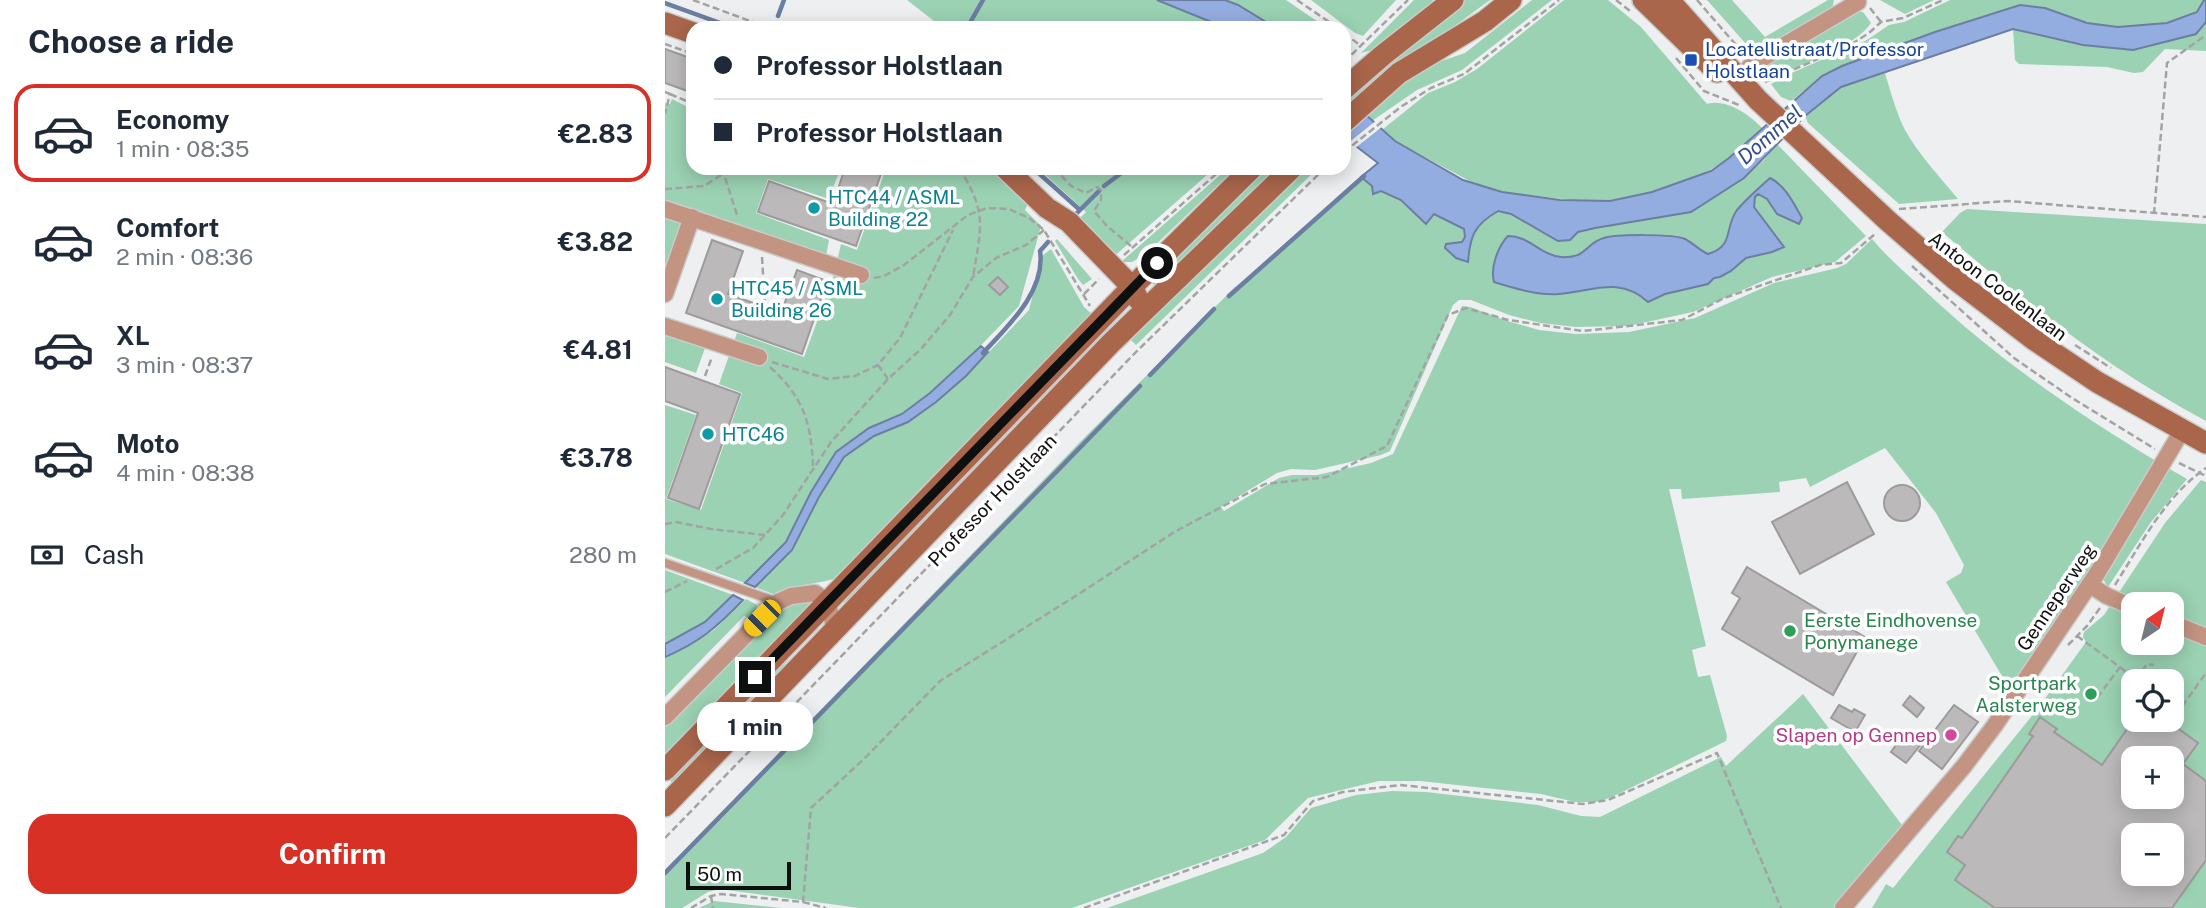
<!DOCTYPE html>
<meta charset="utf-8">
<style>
:root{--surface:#fff;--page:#f2f2f3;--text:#1f2937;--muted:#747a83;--line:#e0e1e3;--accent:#d93025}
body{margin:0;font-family:"Public Sans",sans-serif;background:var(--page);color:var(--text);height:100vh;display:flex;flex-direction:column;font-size:26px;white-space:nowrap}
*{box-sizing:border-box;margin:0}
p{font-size:23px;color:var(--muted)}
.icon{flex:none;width:38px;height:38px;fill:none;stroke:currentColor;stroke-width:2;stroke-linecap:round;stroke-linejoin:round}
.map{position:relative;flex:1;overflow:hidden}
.drawer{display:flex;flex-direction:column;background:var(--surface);width:665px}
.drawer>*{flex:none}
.top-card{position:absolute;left:21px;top:21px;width:665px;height:154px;border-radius:21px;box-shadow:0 4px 18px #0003;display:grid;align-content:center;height:154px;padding:0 28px;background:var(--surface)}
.needle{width:46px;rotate:35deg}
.tools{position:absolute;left:1456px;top:592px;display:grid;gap:14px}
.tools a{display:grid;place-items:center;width:63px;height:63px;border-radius:14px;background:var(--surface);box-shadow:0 4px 18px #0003;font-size:35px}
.scale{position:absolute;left:21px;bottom:18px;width:105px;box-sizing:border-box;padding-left:7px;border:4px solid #0e0f0f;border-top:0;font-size:19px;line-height:24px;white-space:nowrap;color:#0e0f0f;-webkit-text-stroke:5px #fff;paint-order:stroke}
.end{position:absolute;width:32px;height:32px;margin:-16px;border:9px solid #0e0f0f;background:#fff;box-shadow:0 0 0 4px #fff}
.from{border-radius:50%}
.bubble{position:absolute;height:49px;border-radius:21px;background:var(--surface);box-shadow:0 4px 18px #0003;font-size:23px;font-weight:700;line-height:49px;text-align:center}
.car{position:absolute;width:21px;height:42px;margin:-21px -10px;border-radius:9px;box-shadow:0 0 5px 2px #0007;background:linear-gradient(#f5c518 24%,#345 0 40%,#f5c518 0 76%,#345 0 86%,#f5c518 0)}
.top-card b{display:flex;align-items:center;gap:24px;height:66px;font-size:26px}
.top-card b+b{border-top:2px solid var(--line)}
.top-card i{width:18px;height:18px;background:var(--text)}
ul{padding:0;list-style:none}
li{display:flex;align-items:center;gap:21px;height:98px;margin:0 14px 10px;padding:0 14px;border:4px solid transparent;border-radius:21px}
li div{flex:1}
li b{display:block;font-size:26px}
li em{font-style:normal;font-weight:700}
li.on{border-color:var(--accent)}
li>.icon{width:63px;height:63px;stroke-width:1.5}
h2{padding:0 28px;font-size:32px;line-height:84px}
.pay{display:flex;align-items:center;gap:18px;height:77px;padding:0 28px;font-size:26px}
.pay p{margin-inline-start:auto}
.primary-button{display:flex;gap:14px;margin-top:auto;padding:14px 28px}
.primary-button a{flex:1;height:80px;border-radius:21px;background:var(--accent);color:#fff;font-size:28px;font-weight:700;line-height:80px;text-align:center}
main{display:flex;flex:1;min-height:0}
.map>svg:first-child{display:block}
.green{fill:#9bd2b3;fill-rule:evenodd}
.water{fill:#94ade0;stroke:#6c7ea1;stroke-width:2}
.pier{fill:#eeeff0}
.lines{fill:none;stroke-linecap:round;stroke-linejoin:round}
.stream{stroke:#6c7ea1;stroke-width:4.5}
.building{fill:#bbb9b9;stroke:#9c9a9a;stroke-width:2;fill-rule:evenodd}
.lane-casing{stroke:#cacbcc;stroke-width:11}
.street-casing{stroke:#cacbcc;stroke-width:19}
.secondary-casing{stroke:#cacbcc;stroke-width:24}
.path{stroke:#a2a3a3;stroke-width:2.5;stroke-dasharray:7 3.5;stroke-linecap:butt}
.lane{stroke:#c29481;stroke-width:8}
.street{stroke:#c29481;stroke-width:16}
.secondary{stroke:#a9664b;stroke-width:21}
.route{stroke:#0e0f0f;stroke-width:9}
.transit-dot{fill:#1a4fb4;stroke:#fff;stroke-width:2.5}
.culture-dot{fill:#0f9aa8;stroke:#fff;stroke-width:2.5}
.leisure-dot{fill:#2e9e5b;stroke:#fff;stroke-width:2.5}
.hotel-dot{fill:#d1479c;stroke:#fff;stroke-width:2.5}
.labels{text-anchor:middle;stroke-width:7;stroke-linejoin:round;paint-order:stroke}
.transit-label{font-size:19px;fill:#164399;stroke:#fff;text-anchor:start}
.culture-label{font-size:19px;fill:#0d838f;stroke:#fff;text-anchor:start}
.street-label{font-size:19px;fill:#0e0f0f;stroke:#fff}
.leisure-label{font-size:19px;fill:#27864d;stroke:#fff;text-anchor:start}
.hotel-label{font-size:19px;fill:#b23c85;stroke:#fff;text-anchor:end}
.water-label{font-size:21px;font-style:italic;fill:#314d8c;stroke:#fff}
</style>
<main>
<section class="drawer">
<h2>Choose a ride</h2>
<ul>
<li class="on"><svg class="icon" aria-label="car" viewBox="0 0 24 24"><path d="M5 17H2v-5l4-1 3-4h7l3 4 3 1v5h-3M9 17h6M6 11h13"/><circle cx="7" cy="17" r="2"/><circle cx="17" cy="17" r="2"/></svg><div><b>Economy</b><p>1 min · 08:35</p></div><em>€2.83</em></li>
<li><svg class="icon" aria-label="car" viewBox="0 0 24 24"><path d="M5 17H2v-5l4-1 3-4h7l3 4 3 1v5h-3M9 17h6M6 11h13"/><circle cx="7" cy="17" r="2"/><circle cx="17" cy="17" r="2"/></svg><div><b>Comfort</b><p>2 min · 08:36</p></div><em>€3.82</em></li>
<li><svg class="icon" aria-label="car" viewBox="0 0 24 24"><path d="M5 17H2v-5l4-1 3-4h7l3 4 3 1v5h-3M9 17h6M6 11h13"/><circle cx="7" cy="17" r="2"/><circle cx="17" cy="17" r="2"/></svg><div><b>XL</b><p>3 min · 08:37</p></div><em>€4.81</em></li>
<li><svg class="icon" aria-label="car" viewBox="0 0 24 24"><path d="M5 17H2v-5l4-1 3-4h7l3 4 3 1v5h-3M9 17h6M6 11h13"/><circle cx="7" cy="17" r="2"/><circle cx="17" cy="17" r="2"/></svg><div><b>Moto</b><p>4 min · 08:38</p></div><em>€3.78</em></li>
</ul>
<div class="pay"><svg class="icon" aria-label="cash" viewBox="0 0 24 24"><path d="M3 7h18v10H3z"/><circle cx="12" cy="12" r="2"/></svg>Cash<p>280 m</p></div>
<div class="primary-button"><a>Confirm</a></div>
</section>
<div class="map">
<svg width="1541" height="908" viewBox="0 0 1541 908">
<rect width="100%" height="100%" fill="#eeeff0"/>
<path class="green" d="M242 0H492L561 28H278Z
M560 0H621L662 28H611L573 5Z
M646 0H731L698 36 690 33Z
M749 0H768L750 22 718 47 696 53Z
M799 0H825L689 100 684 96 720 63Z
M867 0H887L797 70 752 90 707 121 700 114 750 70 800 53Z
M899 0H943L976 27 1042 104C1061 98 1085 115 1097 128L1064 158 1035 176 987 192 945 201 923 202 837 192 812 185 730 141 718 129 763 93 790 82 812 69Z
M1042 0H1067L1100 37 1163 0H1169L1167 9 1090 54Z
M1215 0H1269L1240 14Z
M1285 0H1539L1532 11 1502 23 1453 27 1422 23 1380 8 1319 18 1242 42 1157 76 1126 101 1116 97 1106 84 1122 75 1202 40 1224 25 1239 22Z
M1190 12H1198L1206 23C1188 49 1136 64 1107 77L1098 65Z
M1541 22V51L1500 49 1478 72 1469 73 1442 67 1354 64 1350 60 1348 29 1418 45 1468 50 1531 34Z
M1220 73C1226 93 1231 112 1240 130 1254 155 1275 177 1293 199L1234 204 1143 123 1140 116 1176 87Z
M7 99 28 110V168H157L173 175 164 199 103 179 91 213 164 240 161 256 0 200V103L5 104Z
M1112 144 1201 236 1170 262 1107 277 1028 312 963 326 911 327 875 323 844 315 806 300H794L788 305 725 451 716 455 650 470 626 469 612 473 556 507 559 511 614 478 627 475H652L706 463 728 454 797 306 805 307 842 321 874 330 911 334 964 332 1030 318 1109 283 1172 268 1181 264 1207 239C1223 258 1242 274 1260 291 1330 357 1408 411 1491 461L1428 569 1350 684 1346 682 1343 686 1281 582 1296 573 1299 565 1271 513 1220 448 1145 487 1141 478 1114 482 1115 492 1017 499 1016 489H1004L1041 646 1027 650 1033 677 1045 675 1062 736 1061 741 947 797 932 802H910L876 794 755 781H714L643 798 600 840 407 908H194L54 889 43 892 17 908H0V871L415 442 570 287 577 285 696 177C708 187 724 191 736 200 745 207 751 217 761 223L769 214 799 230 800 237 797 242 782 244 803 255 802 249 814 222 833 211 846 214 876 232 905 240 913 232 930 228 1026 212 1079 177 1099 160ZM1105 178C1120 185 1129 204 1137 218L1134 224 1112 214 1102 199 1094 194 1090 197 1089 207 1118 247 1107 252 1081 258 1066 271 1056 277 1049 278 1043 284 1000 294 984 302C953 275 930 291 894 294 874 296 847 289 829 282L827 276 833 252 850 236C878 244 895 275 925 247L1025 242 1043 254C1070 245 1059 228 1072 210 1082 198 1094 188 1105 178Z
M221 168H331L364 201 360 210 376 226 354 306 294 368 265 393 237 414 204 428 171 452 146 492 121 542 80 583 0 554V405L31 415 1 499 36 510 77 393 54 384 72 333 139 357 169 275 176 244 192 250Z
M373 168H550L446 259 410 223 421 212Z
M563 168H571L481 254 467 262H456Z
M600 168H615L489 285 484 280Z
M639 168H653L471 345 463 337 593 208Z
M1302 209 1541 224V421C1442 368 1362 304 1277 232L1295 213Z
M0 215 19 221 0 275Z
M392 239 427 279 418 285 413 279 390 241Z
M386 249 419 307 429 316 176 577C155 584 130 584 111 595L90 587 127 550 154 497 179 457 209 436 243 422 271 402 301 376 364 310 377 256Z
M438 326 442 330 321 453 308 476 184 606 174 599Z
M0 334 40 348 31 373 0 362Z
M1503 468 1522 479 1486 522 1443 587 1438 579Z
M1536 480 1541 482V908H1207L1221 884 1228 888 1374 707 1421 642 1418 637 1419 632 1439 615 1500 523ZM1468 604H1507V642H1468ZM1468 681H1507V719H1468ZM1468 758H1507V796H1468ZM1468 835H1507V873H1468Z
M0 570 68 595 40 622 0 644Z
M81 599 92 605 90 615 85 618 79 616 0 697V657L18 649 49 630Z
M132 603H146L148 606 0 758V727L112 611Z
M154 624 153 629 122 660 110 681 9 785 2 777Z
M1138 694 1240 829 1173 908H442L598 853 621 837 646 808 691 795 727 791 761 792 873 805 916 816 935 817 1056 757 1061 766Z
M49 901 117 908H34Z"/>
<path class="water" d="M492 0H560L573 5 611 28H561Z
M1539 0H1541V22L1531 34 1468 50 1418 45 1348 29 1176 87 1140 116 1079 178 1026 212 930 228 913 232 905 240 893 241 846 214 833 211C809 225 805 236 803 262L791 258 780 248 781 244 797 242 800 237 799 229 769 214 761 224 736 200 716 191 708 194 707 186 696 177 713 163 679 137V92L700 114 730 141 798 180 837 192 895 200 945 201 987 192 1046 171 1064 158 1157 76 1177 66 1270 32 1355 5 1380 8 1422 23 1453 27 1502 23 1532 12Z
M1105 178C1120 185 1129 204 1137 218L1134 224 1112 214 1102 199 1093 194 1090 197 1089 207 1119 247 1107 252 1081 258 1066 271 1055 277 1049 278 1043 284 1000 294 983 302C955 276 928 291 894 294 874 296 848 288 829 282 825 268 833 246 843 236 865 236 875 255 896 257 922 259 920 243 939 238 951 234 1009 234 1020 239 1028 243 1034 250 1043 254 1070 246 1059 227 1072 210 1082 198 1094 188 1105 178Z
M316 346 323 352 301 376 271 402 243 422 209 436 179 457 154 497 127 550 90 587 80 583 121 542 146 492 171 452 204 428 237 414 265 393Z
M68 595 78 600C52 627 35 642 0 657V644L40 622Z"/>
<path class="pier" d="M712 120 718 126 689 149 682 144Z"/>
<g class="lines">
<path class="stream" d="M0 3 69 28
M113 16 119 0
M302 28 318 0
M368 168 415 210
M439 186 463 168
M407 218 434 191
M564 296 699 176
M318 353C343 326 381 291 375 251L383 242
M485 375 549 309
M0 873 475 386"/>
</g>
<path class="building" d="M0 49 28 59V93L0 83Z
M180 168H218L191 246 93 212 104 181 168 204Z
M47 240 78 251 63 294 116 313 132 270 162 281 137 354 21 313Z
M333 277 343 287 335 295 324 285Z
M0 367 75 394 34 509 3 498 33 413 0 401Z
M1182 482 1209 534 1135 574 1107 522Z
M1219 503a18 18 0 1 1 36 0a18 18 0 1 1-36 0Z
M1082 567 1200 637 1168 695 1057 629 1075 598 1067 593Z
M1245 696 1259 708 1252 717 1238 705Z
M1174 705 1187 712 1189 709 1200 715 1190 732 1166 718Z
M1289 705 1313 722 1277 769 1254 751Z
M1375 717 1392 729 1389 732 1437 765 1469 719H1500L1533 743 1518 764 1541 781V860L1507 908H1330L1290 880 1300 865 1282 852 1293 836 1297 838 1368 736 1364 734ZM1468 758H1507V796H1468ZM1468 835H1507V873H1468Z
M1241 731 1257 743 1241 763 1226 752Z"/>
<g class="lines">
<defs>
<path id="lane" d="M0 563 113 602"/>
<path id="street" d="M1076 78 1086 65 1193 2
M0 209 196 275
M0 294 27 217
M0 326 94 357
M1425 585 1442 596 1468 607
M1507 623 1541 637
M0 717 113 602 126 596 150 593 162 602 168 622V633
M1178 908 1299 766 1330 725 1433 572 1518 429"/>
<path id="secondary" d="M978 0 1052 72
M1004 0 1093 100 1223 221 1292 281 1368 339 1432 382 1541 443
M0 23 28 33
M679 89 718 55 788 0
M679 122 734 73 820 21 846 0
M340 168 382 208 404 222 467 287 473 299
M0 770 467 287 587 168
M0 806 446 343 627 168"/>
</defs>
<use href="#lane" class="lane-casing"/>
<use href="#street" class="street-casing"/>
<use href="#secondary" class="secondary-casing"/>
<path class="path" d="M28 0 104 28
M632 0 673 28
M951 0 965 11
M1032 0 1078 53
M1205 8 1216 22
M679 33 696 46
M0 44 28 54
M1011 58 1039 91 1074 105
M679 62 743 0
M1100 82 1185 45 1204 33 1216 22 1238 18 1278 0
M0 92 5 94 0 114
M5 94 28 104
M679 152 737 106 766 88 799 74 894 0
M57 168 73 218
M294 168C323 213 316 228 308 277
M389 168 406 186 421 193 432 187 436 190V200L429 211 442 226 466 246
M0 189 39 186 67 168
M1234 209 1343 201 1541 217
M1489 214 1502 63 1541 35
M459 255 558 168
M97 257 100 306
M1247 266 1349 358 1407 398 1490 449
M1306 268 1393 333
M209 278 219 276 239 265 303 215 322 208 344 209 364 218 379 230 425 306
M419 294 434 279
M1410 345 1446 368
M107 362 163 379 190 376 213 365 235 338 288 230
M213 365 223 379
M105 367C138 397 146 421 148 466
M40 376 47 357
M1514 463 1541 476
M0 524 11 522 46 529 100 535
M51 569 88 548 100 535 118 515 166 442 223 379 256 349 285 315 308 277 331 258 361 245 379 230
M1450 585C1476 544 1500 496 1541 468
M0 592 22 581
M1412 636 1455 667 1432 698
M1403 645 1422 626 1435 608
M1455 667 1471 680 1482 664 1489 665
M1505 723 1541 673
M0 838 472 351 660 168
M46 896 48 908
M138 902 161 908
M26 908 46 896 56 894 138 902 146 808 201 757 275 681 409 597 511 531 600 484 662 477 722 446 783 315 801 308 843 320 918 331 1017 320 1059 298 1155 265 1176 263 1210 234
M419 908 619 835 648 801 678 792 735 785 918 804 943 800 1052 753 1116 908"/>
<use href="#lane" class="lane"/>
<use href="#street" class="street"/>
<use href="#secondary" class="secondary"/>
</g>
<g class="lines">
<path class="route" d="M90 677 492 263"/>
</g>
<rect class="transit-dot" x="1019" y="53" width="14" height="14" rx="3.5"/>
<g class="culture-dot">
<circle cx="149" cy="208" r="7"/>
<circle cx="52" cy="299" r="7"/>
<circle cx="43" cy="434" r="7"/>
</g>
<g class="leisure-dot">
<circle cx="1125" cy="631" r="7"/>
<circle cx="1426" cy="694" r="7"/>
</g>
<circle class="hotel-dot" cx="1286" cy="735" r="7"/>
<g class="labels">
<g class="transit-label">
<text x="1040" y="56">Locatellistraat/Professor<tspan x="1040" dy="22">Holstlaan</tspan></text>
</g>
<g class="culture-label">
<text x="163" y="204">HTC44 / ASML<tspan x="163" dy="22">Building 22</tspan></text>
<text x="66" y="295">HTC45 / ASML<tspan x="66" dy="22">Building 26</tspan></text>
<text x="57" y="441">HTC46</text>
</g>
<g class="street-label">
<text transform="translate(1333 286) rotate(37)" y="7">Antoon Coolenlaan</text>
<text transform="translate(327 500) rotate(-46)" y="7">Professor Holstlaan</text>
<text transform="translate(1391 597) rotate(-56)" y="7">Genneperweg</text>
</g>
<g class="leisure-label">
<text x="1139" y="627">Eerste Eindhovense<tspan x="1139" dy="22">Ponymanege</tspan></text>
<text x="1412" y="690" text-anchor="end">Sportpark<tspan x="1412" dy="22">Aalsterweg</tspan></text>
</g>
<g class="hotel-label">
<text x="1272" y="742">Slapen op Gennep</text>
</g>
<g class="water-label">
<text transform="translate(1105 135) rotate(-41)" y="7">Dommel</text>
</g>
</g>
</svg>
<div class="tools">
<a><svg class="needle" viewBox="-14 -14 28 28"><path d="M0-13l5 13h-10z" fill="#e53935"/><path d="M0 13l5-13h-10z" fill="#747a83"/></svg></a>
<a><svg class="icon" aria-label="locate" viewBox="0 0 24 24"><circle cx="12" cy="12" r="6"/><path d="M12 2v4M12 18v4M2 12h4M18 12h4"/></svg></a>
<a>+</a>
<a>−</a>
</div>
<div class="scale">50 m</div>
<i class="end from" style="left:492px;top:263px"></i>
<i class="end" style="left:90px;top:677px"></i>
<div class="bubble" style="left:32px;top:702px;width:116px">1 min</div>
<i class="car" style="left:97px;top:618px;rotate:225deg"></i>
<div class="top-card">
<b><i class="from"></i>Professor Holstlaan</b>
<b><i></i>Professor Holstlaan</b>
</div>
</div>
</main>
